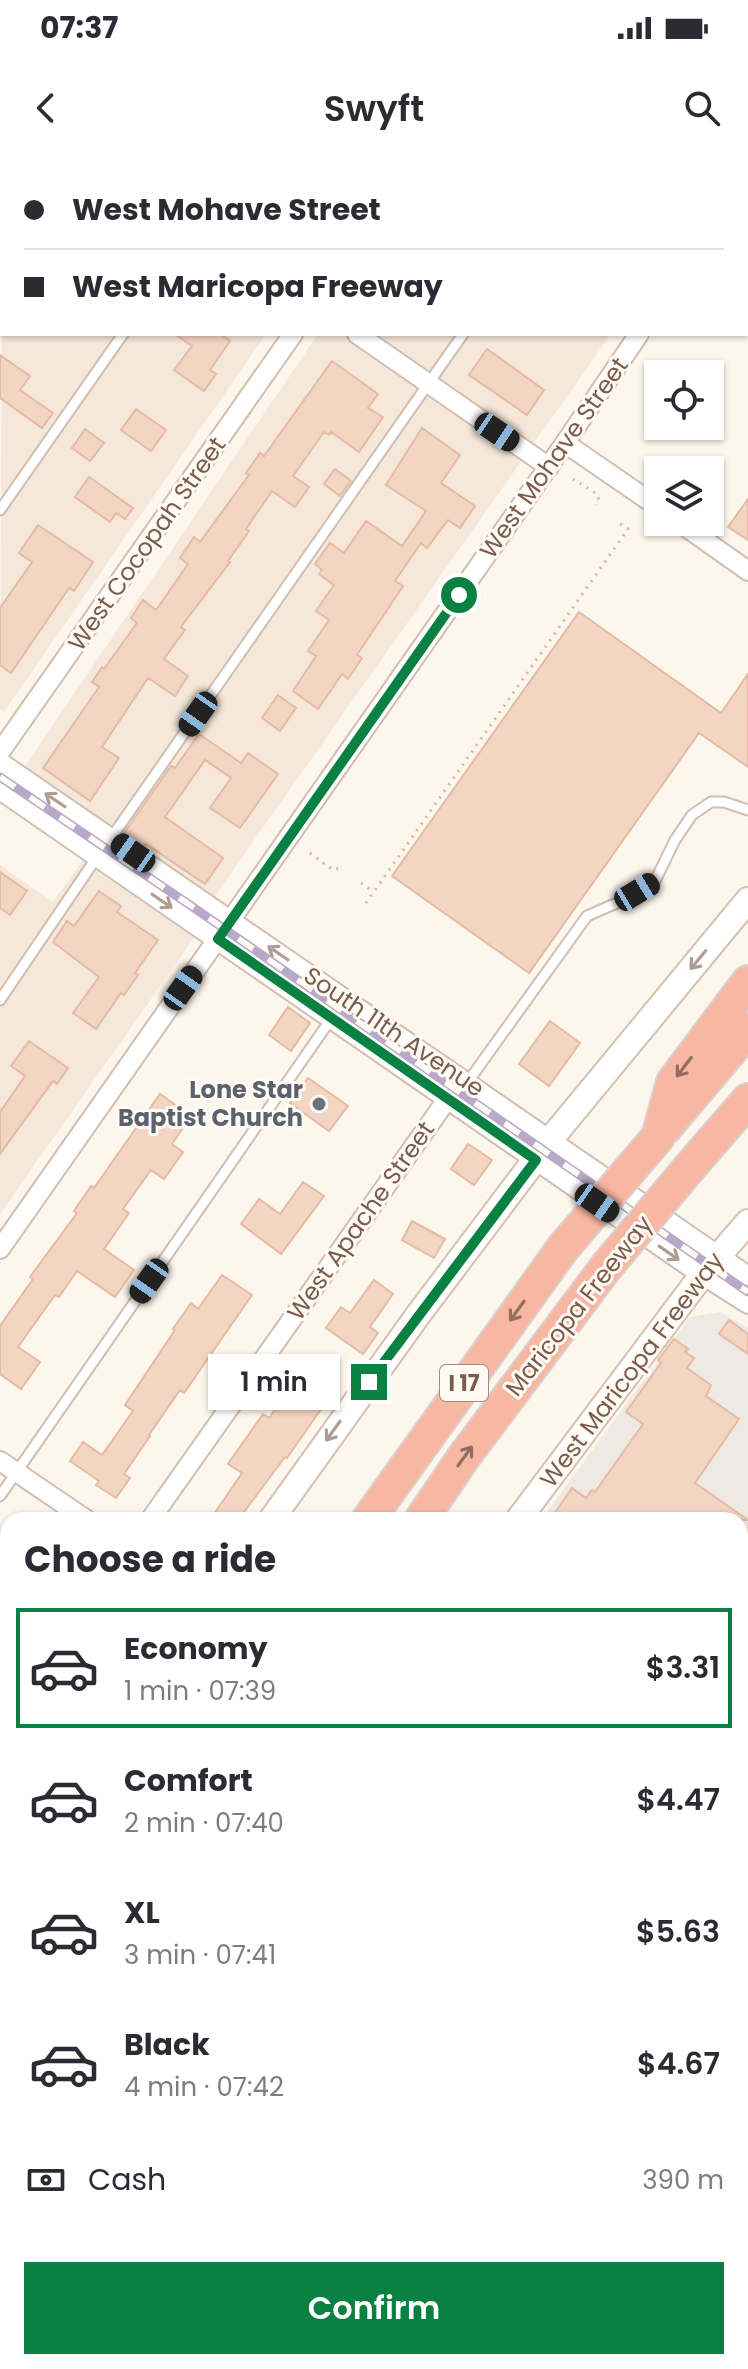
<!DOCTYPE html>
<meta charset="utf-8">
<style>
:root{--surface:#fff;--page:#f7f7f7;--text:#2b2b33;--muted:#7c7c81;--line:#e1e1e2;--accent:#0b8043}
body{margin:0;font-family:Poppins,sans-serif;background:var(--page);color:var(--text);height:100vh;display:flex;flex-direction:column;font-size:30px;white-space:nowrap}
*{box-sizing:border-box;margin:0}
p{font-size:26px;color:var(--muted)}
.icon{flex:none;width:44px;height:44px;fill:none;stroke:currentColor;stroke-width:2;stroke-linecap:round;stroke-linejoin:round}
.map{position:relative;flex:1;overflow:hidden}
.side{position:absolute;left:0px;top:1352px;width:748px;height:858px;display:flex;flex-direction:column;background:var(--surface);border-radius:24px 24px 0 0;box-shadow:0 2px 6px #0004}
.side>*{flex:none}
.top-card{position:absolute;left:0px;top:0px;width:748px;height:176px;box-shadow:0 2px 6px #0004;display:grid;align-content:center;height:176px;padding:0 24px;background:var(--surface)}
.controls{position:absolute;left:644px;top:200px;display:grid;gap:16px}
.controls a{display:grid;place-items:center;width:80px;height:80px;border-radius:0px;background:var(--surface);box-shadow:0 2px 6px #0004;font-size:40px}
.end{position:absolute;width:36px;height:36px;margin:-18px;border:10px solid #0b8043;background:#fff;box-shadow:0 0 0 4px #fff}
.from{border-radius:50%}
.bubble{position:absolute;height:56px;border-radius:0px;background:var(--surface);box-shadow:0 2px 6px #0004;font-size:26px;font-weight:600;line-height:56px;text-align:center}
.car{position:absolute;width:24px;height:48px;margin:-24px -12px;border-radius:10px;box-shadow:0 0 6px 2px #0007;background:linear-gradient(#222 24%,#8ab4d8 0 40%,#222 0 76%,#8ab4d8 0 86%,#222 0)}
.top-card b{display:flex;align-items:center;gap:28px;height:76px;font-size:30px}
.top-card b+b{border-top:2px solid var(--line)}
.top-card i{width:20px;height:20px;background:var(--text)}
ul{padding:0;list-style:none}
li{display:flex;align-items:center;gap:24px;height:120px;margin:0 16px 12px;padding:0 8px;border:4px solid transparent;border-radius:0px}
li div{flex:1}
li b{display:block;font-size:30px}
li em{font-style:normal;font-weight:600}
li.on{border-color:var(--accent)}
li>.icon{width:72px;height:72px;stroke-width:1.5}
h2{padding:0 24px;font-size:36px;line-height:96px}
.pay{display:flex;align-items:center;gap:20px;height:88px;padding:0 24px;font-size:30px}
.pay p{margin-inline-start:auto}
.action{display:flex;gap:16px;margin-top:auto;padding:16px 24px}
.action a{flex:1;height:92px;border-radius:0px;background:var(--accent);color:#fff;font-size:32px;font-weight:600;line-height:92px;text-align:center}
.status{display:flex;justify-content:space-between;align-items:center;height:56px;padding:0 40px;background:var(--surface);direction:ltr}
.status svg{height:22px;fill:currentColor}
header{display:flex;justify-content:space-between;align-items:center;height:104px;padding:0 24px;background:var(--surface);font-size:36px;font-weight:600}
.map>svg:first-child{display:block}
.residential{fill:#f5e8da}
.industrial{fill:#efe9e4}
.building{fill:#f3d5c3;stroke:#e6bba3;stroke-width:2}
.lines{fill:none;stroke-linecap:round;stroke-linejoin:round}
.lane-casing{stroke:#d1beb0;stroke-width:13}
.street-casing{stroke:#d1beb0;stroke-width:22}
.secondary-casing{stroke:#d6c0b0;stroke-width:28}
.highway-casing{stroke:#dad1cd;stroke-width:36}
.path{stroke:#d9b8a5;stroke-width:3;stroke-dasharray:2 6;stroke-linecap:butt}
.lane{stroke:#fff;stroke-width:9}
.street{stroke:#fff;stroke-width:18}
.secondary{stroke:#fff;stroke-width:24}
.highway{stroke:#f7b7a3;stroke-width:32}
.rail-casing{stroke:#b9a8c9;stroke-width:9}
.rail{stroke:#fffaf3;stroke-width:6;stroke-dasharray:18;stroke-linecap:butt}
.highway-bridge-casing{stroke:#dad1cd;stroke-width:36;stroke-linecap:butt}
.highway-bridge{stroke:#f7b7a3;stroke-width:32}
.oneway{stroke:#af9d94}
.oneway2{stroke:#936e5e}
.route{stroke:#0b8043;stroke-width:10}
.worship-dot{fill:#6b7280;stroke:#fffaf3;stroke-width:3}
.labels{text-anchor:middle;stroke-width:6;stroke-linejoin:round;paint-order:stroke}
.shield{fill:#fffaf3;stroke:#a28b7f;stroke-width:2}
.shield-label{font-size:22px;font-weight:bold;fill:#7a5c4d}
.street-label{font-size:24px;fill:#7a5c4d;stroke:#fffaf3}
.worship-label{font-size:24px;font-weight:bold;fill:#5b616d;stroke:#fffaf3;text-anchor:end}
</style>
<div class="status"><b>07:37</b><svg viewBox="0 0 49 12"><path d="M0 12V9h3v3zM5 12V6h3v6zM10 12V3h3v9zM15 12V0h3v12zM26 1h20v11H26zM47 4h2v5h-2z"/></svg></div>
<header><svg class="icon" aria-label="back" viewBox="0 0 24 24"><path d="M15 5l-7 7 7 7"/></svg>Swyft<svg class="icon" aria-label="search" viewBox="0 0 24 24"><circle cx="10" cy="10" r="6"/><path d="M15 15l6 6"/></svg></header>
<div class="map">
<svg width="748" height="2209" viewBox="0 0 748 2209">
<rect width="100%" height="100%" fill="#fdf6ec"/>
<path class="residential" d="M2 105V174H266L4 552 0 549Z
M318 174H611L214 737 25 606Z
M85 697 196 775 0 1054V705L53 742Z"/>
<path class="industrial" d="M721 1152 748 1168V2209H389L379 2202H740V1360H541L690 1157Z
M72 2202H247L257 2209H67Z"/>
<path class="building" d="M175 174H221L230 181 210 210 216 214 204 231 174 210 192 186Z
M487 189 544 230 527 255 469 215Z
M0 195 30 216 20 230 53 253 42 268 0 238Z
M332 201 378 234 368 248 383 257 359 292 331 272 329 275 324 272 293 316 309 327 295 347 272 331 246 369 249 371 228 401 230 402 181 467 185 470 164 499 188 516 175 536 148 518 102 587 119 598 90 641 43 608 99 527 92 522 102 507 104 509 137 463 131 458 143 440 156 450 188 404 180 398 194 377 200 382 249 315 246 313 260 293 264 296Z
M136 249 166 270 151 291 121 270Z
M422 268 460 295 441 323 475 346 460 368 448 360 427 388 421 383 395 421 403 426 357 495 362 498 348 519 342 514 318 549 293 531 316 496 308 491 329 460 316 451 334 425 319 414 322 410 315 404 330 383 344 393 366 361 402 386 426 351 386 325Z
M85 269 104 283 90 301 72 288Z
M335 309 351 321 340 336 324 324Z
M89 317 133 348 125 359 116 353 110 362 75 337Z
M748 339V380L728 367Z
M38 365 93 402 74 431 69 428 11 513 0 505V448L32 402 19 393Z
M579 452 721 553 748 514V607L699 573 529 813 392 716Z
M278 535 296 548 280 571 262 558Z
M199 574 241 603 248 593 278 614 240 668 210 648 231 618 205 600 165 657 223 698 205 724 146 684 144 687 124 673 171 606 175 608Z
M0 712 27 731 10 755 0 748Z
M99 731 121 746 117 752 158 780 135 813 138 815 124 835 121 833 96 869 73 853 99 817 53 782 67 761 74 766Z
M288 847 310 863 291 891 269 875Z
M550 861 580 883 549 926 519 904Z
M29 881 68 908 57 924 53 921 0 994V952L25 916 11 906Z
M308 918 348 946 329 971 290 943Z
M160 934 191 956 172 984 183 992 164 1019 151 1010 123 1049 129 1053 104 1089 134 1110 115 1137 77 1111 59 1137 55 1135 18 1187 40 1202 21 1229 0 1214V1166L33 1119 30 1117 77 1053 74 1051 91 1026 94 1028Z
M468 984 492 1000 474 1025 451 1009Z
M303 1022 324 1036 281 1094 241 1064 259 1039 280 1054Z
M412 1061 445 1079 434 1098 402 1080Z
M222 1115 252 1135 184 1233 180 1230 149 1275 150 1276 124 1314 130 1318 116 1338 96 1325 99 1321 70 1301 83 1282 102 1295 133 1251 125 1245 175 1170 173 1169 191 1143 198 1149Z
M374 1120 393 1134 370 1167 378 1173 363 1194 326 1168 341 1147 350 1153Z
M729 1160 748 1174V1194L719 1174Z
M674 1179 688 1189 685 1192 694 1198 687 1208 711 1225 706 1236 739 1259 695 1323 748 1360H550L572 1328 586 1338 592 1330 595 1332 643 1264 626 1252 661 1203 658 1200Z
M296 1221 326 1242 287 1298 285 1297 238 1360H210L242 1313 228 1304 263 1254 269 1258Z"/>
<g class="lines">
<defs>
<path id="lane" d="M242 2 244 0
M585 2 586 0
M0 350 123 174
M111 678 463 174
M0 840 97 697
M467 923 587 756 619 742 655 721 675 680 692 655 711 642H724L748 650
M0 1336 331 859
M740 2164 748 2170
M210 2202 220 2209
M110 2209 114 2202"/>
<path id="street" d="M105 0 108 2
M63 2 64 0
M413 2 414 0
M746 15 748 12
M0 93 2 90
M357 174 549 307
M565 283 658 347
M679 362 748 411
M0 592 293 174
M0 602 748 1116
M0 630 690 1107 748 1144
M0 1089 565 283 639 174
M0 1301 87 1360
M150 1360 453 931
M0 1572 8 1561
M740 2200 748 2188"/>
<path id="secondary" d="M271 1360 418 1155 550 980 748 740
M518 1360 702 1115 748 1062
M0 1798 8 1784
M0 1964 8 1969
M0 2178 8 2164
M328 2202 338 2209"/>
<path id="highway" d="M665 968 748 870
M658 977 673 922 748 822
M690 1007 748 940
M368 1360 563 1088
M421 1360 463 1298 607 1106
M0 1942 8 1927
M0 2029 8 2014"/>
</defs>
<use href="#lane" class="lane-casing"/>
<use href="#street" class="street-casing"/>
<use href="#secondary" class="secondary-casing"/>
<use href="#highway" class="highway-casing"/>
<path class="path" d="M573 319 597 334 599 340 596 345
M310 693 333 710 343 707
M361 723 374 732
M366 743 628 369 616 361"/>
<use href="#lane" class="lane"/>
<use href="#street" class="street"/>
<use href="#secondary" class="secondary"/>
<use href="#highway" class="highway"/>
<defs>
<path id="rail" d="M0 617 187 743 748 1132
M740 1704 748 1692
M740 1728 748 1717
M740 1751 748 1740
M418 2209 422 2202"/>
</defs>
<use href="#rail" class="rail-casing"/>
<use href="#rail" class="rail"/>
<defs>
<path id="highway-bridge" d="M563 1088 658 977
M607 1106 690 1007"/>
</defs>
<use href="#highway-bridge" class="highway-bridge-casing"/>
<use href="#highway-bridge" class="highway-bridge"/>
</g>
<defs><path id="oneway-shaft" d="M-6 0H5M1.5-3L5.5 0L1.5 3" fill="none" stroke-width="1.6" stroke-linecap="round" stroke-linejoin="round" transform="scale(2)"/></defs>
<g class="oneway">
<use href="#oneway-shaft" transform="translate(55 640) rotate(-146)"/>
<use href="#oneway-shaft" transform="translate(162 741) rotate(34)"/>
<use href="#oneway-shaft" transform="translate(278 793) rotate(-146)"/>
<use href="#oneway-shaft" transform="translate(698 800) rotate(130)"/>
<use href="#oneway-shaft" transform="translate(669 1093) rotate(35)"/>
<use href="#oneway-shaft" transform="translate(333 1271) rotate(126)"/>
</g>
<g class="oneway2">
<use href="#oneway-shaft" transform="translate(684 907) rotate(127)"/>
<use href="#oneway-shaft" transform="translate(517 1151) rotate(126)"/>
<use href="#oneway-shaft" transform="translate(465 1296) rotate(-54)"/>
</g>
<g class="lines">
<path class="route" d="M369 1222 536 1000 218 779 459 435"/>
</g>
<circle class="worship-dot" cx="319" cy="944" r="8"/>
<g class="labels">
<rect class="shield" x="440" y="1205" width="48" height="36" rx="6"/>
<g class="shield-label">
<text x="464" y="1231">I 17</text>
</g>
<g class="street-label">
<text transform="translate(554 298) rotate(-55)" y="8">West Mohave Street</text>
<text transform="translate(147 384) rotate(-55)" y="8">West Cocopah Street</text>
<text transform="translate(394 872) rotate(34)" y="8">South 11th Avenue</text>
<text transform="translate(361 1061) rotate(-55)" y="8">West Apache Street</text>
<text transform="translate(579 1146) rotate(-52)" y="8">Maricopa Freeway</text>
<text transform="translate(632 1210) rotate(-53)" y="8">West Maricopa Freeway</text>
</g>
<g class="worship-label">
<text x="303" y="938">Lone Star<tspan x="303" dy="28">Baptist Church</tspan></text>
</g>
</g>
</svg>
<div class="controls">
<a><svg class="icon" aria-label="locate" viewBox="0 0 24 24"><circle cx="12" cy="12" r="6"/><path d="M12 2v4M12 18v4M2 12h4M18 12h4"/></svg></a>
<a><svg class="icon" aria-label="layers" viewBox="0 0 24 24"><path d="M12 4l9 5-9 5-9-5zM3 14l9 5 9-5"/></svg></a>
</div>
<i class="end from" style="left:459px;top:435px"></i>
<i class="end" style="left:369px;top:1222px"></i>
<div class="bubble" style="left:208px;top:1194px;width:132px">1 min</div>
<i class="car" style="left:497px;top:272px;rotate:124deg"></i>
<i class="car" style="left:198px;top:554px;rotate:215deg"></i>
<i class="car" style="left:133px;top:693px;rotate:305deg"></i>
<i class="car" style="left:637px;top:732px;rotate:59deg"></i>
<i class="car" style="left:183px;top:828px;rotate:35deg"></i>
<i class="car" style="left:597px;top:1043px;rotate:125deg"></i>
<i class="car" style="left:149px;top:1121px;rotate:215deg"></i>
<div class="top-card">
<b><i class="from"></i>West Mohave Street</b>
<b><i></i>West Maricopa Freeway</b>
</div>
<section class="side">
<h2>Choose a ride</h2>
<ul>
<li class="on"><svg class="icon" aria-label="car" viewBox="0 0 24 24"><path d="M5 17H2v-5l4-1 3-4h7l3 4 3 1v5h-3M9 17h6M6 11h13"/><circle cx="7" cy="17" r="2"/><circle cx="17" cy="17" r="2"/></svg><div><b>Economy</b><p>1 min · 07:39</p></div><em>$3.31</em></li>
<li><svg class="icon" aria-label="car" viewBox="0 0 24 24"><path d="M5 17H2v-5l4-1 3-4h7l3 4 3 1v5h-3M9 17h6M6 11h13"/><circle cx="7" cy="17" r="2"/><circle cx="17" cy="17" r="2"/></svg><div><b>Comfort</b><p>2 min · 07:40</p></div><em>$4.47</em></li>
<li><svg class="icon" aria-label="car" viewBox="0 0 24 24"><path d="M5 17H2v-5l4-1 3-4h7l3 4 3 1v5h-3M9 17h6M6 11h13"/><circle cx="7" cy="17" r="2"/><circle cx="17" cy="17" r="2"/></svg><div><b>XL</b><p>3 min · 07:41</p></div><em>$5.63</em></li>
<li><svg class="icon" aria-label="car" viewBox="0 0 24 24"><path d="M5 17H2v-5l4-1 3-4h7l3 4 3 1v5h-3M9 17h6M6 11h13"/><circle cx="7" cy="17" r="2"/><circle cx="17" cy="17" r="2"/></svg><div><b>Black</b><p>4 min · 07:42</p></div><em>$4.67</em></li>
</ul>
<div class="pay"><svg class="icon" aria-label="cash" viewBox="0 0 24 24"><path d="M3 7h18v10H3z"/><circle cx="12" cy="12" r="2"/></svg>Cash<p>390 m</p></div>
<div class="action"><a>Confirm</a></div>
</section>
</div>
